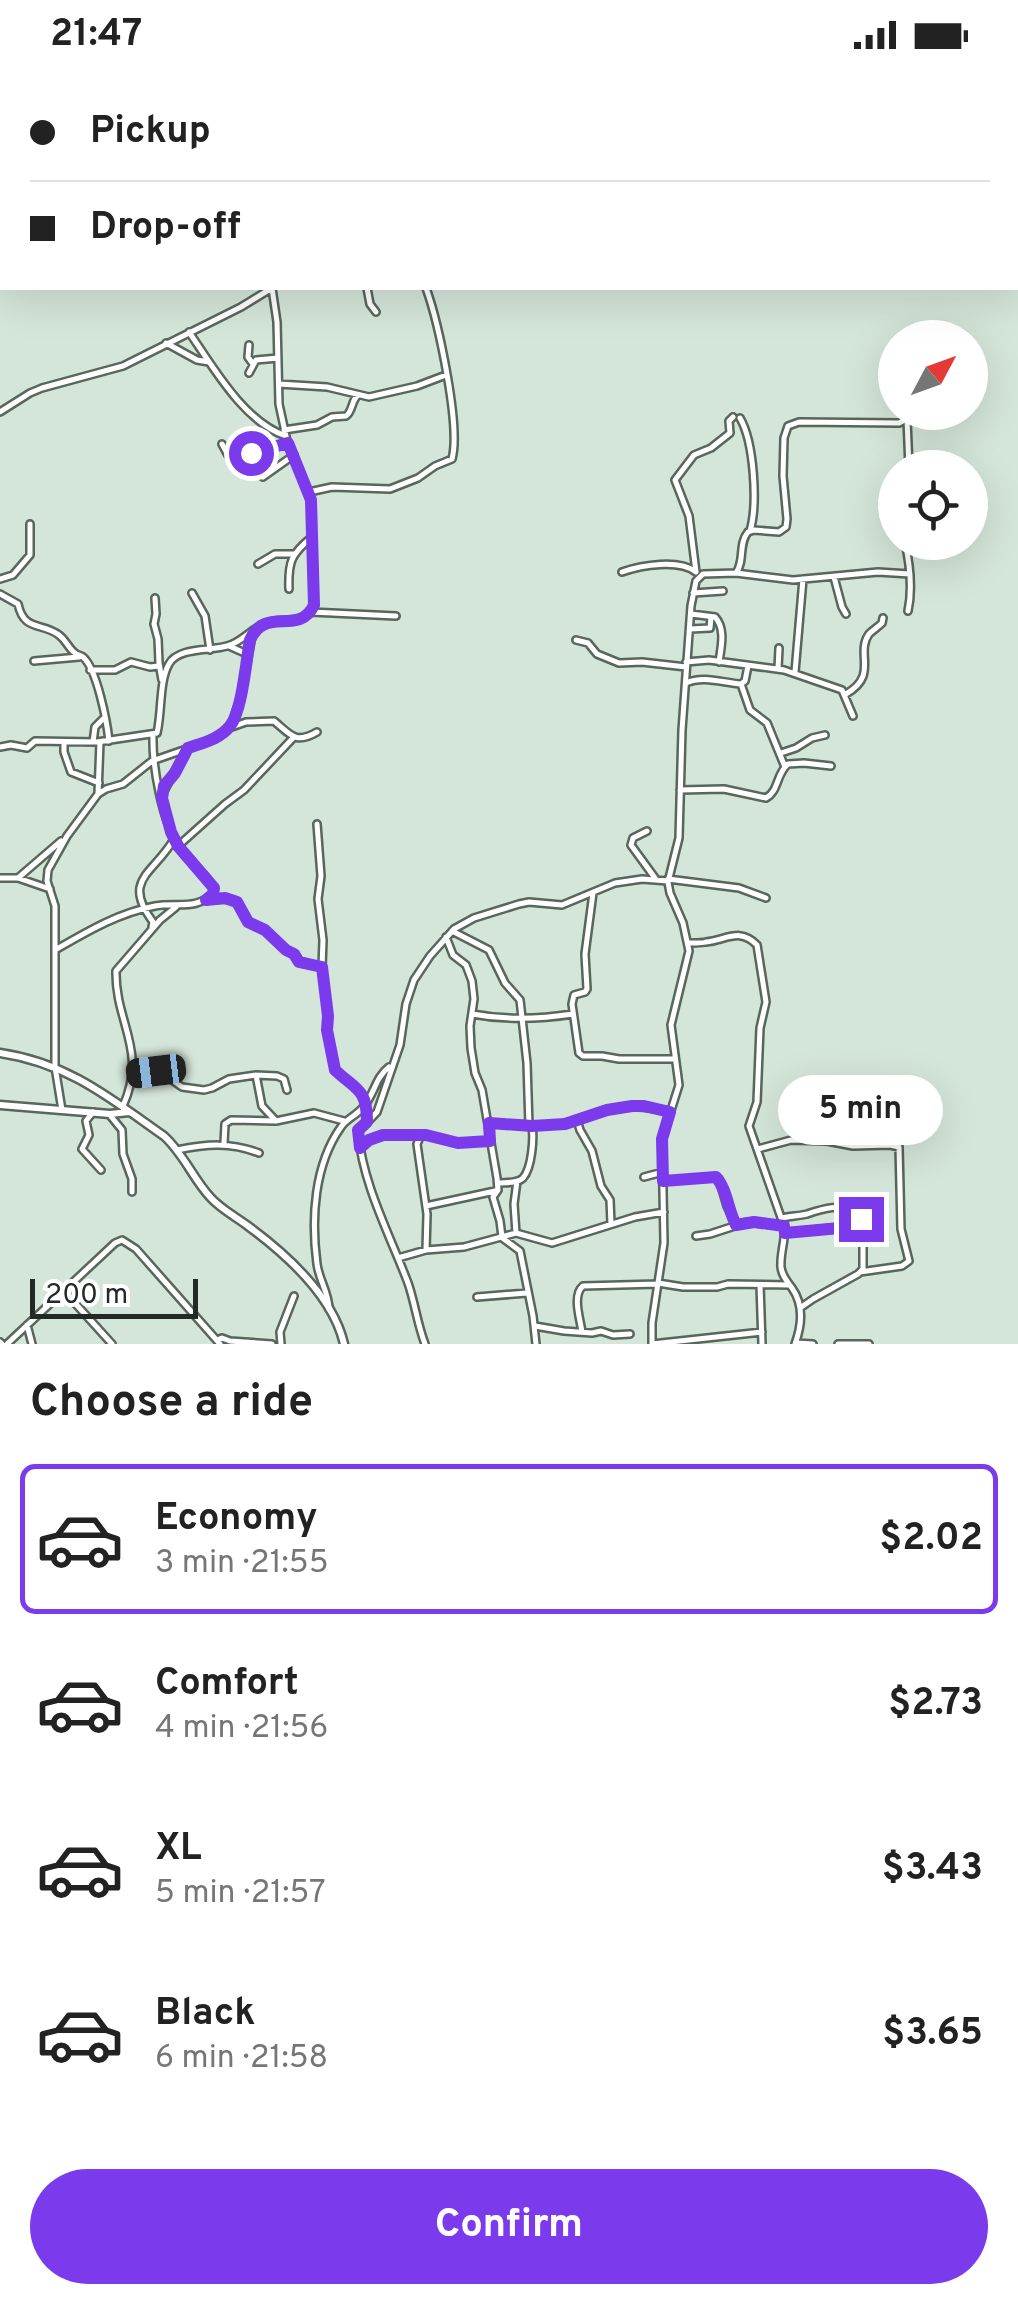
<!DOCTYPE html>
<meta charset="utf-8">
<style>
:root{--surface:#fff;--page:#f6f6f6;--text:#222;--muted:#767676;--line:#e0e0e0;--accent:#7c3aed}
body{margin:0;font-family:Overpass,sans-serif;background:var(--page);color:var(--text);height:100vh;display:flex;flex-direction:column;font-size:38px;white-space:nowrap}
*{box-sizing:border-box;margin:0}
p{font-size:32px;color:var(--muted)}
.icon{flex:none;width:55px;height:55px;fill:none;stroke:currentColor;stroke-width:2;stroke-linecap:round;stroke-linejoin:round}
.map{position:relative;height:1274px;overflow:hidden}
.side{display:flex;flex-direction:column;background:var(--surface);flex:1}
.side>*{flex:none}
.top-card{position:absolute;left:0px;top:0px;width:1020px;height:220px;box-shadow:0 10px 40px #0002;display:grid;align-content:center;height:220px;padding:0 30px;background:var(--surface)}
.needle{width:65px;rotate:49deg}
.tools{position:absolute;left:878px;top:250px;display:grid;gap:20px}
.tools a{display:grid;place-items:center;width:110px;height:110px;border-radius:50%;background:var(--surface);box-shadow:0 10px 40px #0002;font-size:50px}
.scale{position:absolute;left:30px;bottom:25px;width:168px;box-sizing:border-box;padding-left:10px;border:5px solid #232925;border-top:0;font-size:28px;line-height:35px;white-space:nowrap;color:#232925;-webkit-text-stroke:8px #fff;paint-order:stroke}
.end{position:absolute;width:45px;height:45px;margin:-22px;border:12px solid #7c3aed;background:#fff;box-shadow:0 0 0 5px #fff}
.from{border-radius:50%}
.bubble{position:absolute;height:70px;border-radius:35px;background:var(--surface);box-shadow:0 10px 40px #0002;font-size:32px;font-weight:700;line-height:70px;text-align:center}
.car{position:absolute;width:30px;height:60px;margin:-30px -15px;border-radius:12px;box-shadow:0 0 8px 2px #0007;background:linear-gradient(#222 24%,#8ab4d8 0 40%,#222 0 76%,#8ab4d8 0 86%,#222 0)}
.top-card b{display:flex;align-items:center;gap:35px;height:95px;font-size:38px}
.top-card b+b{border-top:2px solid var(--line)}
.top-card i{width:25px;height:25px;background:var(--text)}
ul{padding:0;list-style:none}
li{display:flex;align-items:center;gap:30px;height:150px;margin:0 20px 15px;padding:0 10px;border:5px solid transparent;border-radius:15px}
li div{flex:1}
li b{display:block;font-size:38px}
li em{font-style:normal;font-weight:700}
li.active{border-color:var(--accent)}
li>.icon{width:90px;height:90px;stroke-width:1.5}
h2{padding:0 30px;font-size:45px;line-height:120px}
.button{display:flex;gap:20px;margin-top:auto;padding:20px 30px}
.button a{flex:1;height:115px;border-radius:60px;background:var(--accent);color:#fff;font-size:40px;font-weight:700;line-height:115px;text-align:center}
.status{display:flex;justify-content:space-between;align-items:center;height:70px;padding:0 50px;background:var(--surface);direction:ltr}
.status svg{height:28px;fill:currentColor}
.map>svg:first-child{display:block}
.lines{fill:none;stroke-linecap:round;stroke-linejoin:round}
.minor-casing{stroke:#58665c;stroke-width:10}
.tertiary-casing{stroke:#58665c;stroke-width:11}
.minor{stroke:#fff;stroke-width:5}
.tertiary{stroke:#fff;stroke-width:6}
.route{stroke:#7c3aed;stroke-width:12}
</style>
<div class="status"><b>21:47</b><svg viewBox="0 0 49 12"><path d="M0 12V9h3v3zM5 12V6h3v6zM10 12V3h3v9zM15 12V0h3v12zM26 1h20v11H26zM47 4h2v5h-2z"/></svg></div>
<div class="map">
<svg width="1018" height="1274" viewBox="0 0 1018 1274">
<rect width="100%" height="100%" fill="#d4e5d9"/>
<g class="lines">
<defs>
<path id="minor" d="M275 0V2
M384 0 385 2
M339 2 350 0
M558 2 560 0
M618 2V0
M739 2 740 0
M367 218 370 234 376 242
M189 262C213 297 244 352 286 366
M166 273 197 290 209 292
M249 275 248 287 253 294
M249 303 256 290 278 288
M279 314 327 317 369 327 417 316 446 305
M0 342 30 323 42 318 123 296 241 237 272 218
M740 348C754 372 758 434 750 461
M907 349 909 398
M284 360 317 355 332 347 346 346C353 341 351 331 358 325
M222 374 228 385 234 389 288 373
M263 407 294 385
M309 422 332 417 390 419 418 408 435 396 452 389C461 356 438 251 426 218
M905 472C910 495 913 518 908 541
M258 494 275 484H294
M622 502C642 495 679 489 696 502
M696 502 689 446 675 410 694 385 711 378 730 363 729 351 733 347
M736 503 793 510 878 502 910 504
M834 507 842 537 846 544
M0 509 13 505 30 485V454
M289 519C288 492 291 484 312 467
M192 523 205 546 210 580
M693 523 723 521
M0 524 18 534C24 562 42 552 59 565 67 571 68 578 75 583 77 585 80 585 83 587 97 599 107 652 109 671
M155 528 156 544 154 554 158 569 159 593 162 610
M311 542 396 546
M691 544 715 547C726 559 721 577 719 592
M690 559 710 558 711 547
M576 570 588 573 597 584 619 593 642 592 686 597
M229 576 247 584
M34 591 79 587
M686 592 709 590 784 600 842 620 853 646
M778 599 779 578
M90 600H115L131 592 150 597 159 596
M795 602 803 509
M686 613C704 605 723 613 741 614L745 611 748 596
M741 614 750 640 767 653 785 697
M846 624C879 605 855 584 869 564 873 560 878 557 882 553L883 548
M229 658 246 652 274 651C290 664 295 675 317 662
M64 672V682L71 702 99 713
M93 672 95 657 103 649
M0 677 11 675 27 678 35 671 97 672 157 663C162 643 159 611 169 594 178 577 210 581 227 576 243 572 252 557 267 553 286 546 304 558 314 535L311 430 287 371 279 334 277 252 272 218
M781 683 796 678 812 668 825 665
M680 720 724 719 766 728C779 721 776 704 788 694L804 693 831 696
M163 723 187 678
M98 724 100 672
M317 754 321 806 318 829 323 870 322 897 328 945 327 960 335 1000C355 1019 366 1017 367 1050
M647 761 633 768 631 775 655 808
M178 776 225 734 244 720 293 668
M0 808H18L50 819
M18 808 61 771
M668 809 739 818 766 828
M593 823 585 884 587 919 585 922 574 925 572 934 579 983 583 986H602L619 989H675
M209 830 225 829 237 832 248 852 265 860 286 880 295 884 299 891 322 897
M152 857 153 852C121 809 154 804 174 769
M452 861 489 880 505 913 520 930 527 993 529 1056
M446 867 453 885 466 895 472 911 474 929 470 956 471 978 475 1003 482 1020 497 1108 498 1120 493 1127 500 1151 502 1167
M688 873C689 873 705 873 706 872 726 870 740 857 757 875L766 932 760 958 757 1032 749 1056 784 1156C786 1170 780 1182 781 1197 782 1206 787 1211 792 1218 804 1235 802 1255 795 1274
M55 880C88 861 118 843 155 836 177 832 197 841 214 822 210 805 190 794 180 779 162 751 152 697 153 664
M472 944C504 950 540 949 573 944
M134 1004 159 1001 182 1017 204 1020 212 1018 229 1009 256 1005 277 1006 284 1009 287 1020
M256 1005 262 1036 276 1051
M123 1036C148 980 115 953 116 901L160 850 176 837
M62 1040 55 997V836L47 811 48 800 67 766 98 724 106 719 123 714 152 691 215 669 231 656 240 629 252 566
M93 1042 86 1051 89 1065 82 1079 101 1100
M109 1044 122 1060 123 1084 132 1109V1122
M577 1050 580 1060 592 1081 601 1116 610 1130 611 1154
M489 1053C513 1054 537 1057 561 1054 575 1052 587 1046 599 1042 624 1034 646 1036 670 1042
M421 1065 417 1074 427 1144 426 1180
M224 1073 225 1054 231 1050 276 1051 314 1043 344 1051
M360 1078 369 1070 383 1065H426L458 1073 490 1071
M758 1079 791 1070 827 1071 853 1076 890 1075 899 1077 901 1159 909 1191 902 1196 860 1202
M177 1080C207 1074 230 1072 259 1083
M644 1107 663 1102
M663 1111 715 1107 719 1109 727 1136 736 1155
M498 1113C505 1112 517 1114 523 1108 532 1098 534 1068 532 1056
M426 1136 495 1121
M782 1148C790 1146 799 1146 807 1144 825 1138 839 1134 857 1141L863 1155V1199L858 1204 813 1229 800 1238
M516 1163 514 1134 517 1111
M785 1163 862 1155
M696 1166 710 1164 747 1152 784 1156
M501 1167 520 1181 533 1246 536 1274
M398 1188 426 1180 464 1177 516 1163 552 1173 635 1147 664 1142
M658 1213 683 1217H717L728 1214 789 1215
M760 1215 762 1274
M64 1221 112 1274
M477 1227 527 1223
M329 1239C329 1223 319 1210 317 1194 311 1149 314 1095 341 1057 347 1048 358 1045 364 1036 375 1023 375 1008 389 997
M27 1255 32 1274
M535 1256 564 1261 592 1263 601 1261 613 1265 630 1264
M582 1262C580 1248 572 1225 583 1216L658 1214
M217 1270 222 1268 230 1271 272 1274
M0 1272 2 1274
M796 1273 813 1274
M7 1274 115 1173 122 1170 136 1179 220 1274
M281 1274 280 1262 294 1226
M425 1274C417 1253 415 1233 408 1213 389 1163 363 1115 358 1062L377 1042 400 975 406 934 414 910 430 886 454 859 474 848 519 834 529 832 562 835 615 813 642 809 668 811
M652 1274V1253L664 1173 662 1069 679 1015 671 955 689 881 683 853 670 823 668 812 679 768 682 660 691 536 696 511 703 504 736 503C745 491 738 474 748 462L754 460 779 462 786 457 787 449 783 406 784 368 788 356 799 352 899 353 920 342
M652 1274 762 1262
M838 1274H869"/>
<path id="tertiary" d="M0 983C68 993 110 1028 164 1066 184 1084 193 1109 211 1128 221 1139 236 1147 248 1156 286 1184 333 1226 344 1274
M0 1035 110 1044 129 1042"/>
</defs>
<use href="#minor" class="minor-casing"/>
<use href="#tertiary" class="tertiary-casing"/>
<use href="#minor" class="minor"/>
<use href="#tertiary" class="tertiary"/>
</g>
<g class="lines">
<path class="route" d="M251 383 288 373 311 430 314 535C299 567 265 535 250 570 246 591 242 642 230 656 220 669 202 673 188 678L175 703 164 716 162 728 171 762 178 776 214 818 213 824 206 830 225 828 237 832 248 852 265 860 286 880 294 884 299 892 322 897 328 946 327 960 335 1000C356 1020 367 1018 367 1052L358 1060 360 1078 369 1070 383 1065H426L458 1073 490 1071 489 1053 532 1056 565 1054 607 1040 632 1036H644L670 1042 662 1069 663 1111 716 1107C727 1119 728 1140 736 1155L754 1152 784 1156 785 1163 862 1156 861 1149"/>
</g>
</svg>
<div class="tools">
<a><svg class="needle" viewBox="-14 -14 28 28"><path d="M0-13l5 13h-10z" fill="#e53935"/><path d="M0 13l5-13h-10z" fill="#767676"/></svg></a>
<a><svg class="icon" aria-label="locate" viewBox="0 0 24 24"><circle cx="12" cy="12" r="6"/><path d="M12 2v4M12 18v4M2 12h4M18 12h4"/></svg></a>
</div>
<div class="scale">200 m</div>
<i class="end from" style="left:251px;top:383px"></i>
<i class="end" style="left:861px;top:1149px"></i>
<div class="bubble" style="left:778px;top:1005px;width:165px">5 min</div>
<i class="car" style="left:156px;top:1001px;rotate:263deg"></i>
<div class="top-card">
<b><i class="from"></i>Pickup</b>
<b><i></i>Drop-off</b>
</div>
</div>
<section class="side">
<h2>Choose a ride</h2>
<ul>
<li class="active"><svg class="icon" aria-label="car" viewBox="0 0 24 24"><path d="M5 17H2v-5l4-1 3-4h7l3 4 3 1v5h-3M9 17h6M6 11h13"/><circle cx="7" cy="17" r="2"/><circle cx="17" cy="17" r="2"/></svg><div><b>Economy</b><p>3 min · 21:55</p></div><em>$2.02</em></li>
<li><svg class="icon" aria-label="car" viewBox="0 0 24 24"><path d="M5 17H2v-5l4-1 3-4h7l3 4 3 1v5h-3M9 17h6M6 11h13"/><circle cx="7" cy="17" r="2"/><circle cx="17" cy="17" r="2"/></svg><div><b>Comfort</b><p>4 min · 21:56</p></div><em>$2.73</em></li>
<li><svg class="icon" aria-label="car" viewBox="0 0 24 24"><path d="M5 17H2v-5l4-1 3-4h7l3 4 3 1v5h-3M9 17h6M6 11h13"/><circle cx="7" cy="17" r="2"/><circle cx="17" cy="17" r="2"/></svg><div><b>XL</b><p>5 min · 21:57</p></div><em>$3.43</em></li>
<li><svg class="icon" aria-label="car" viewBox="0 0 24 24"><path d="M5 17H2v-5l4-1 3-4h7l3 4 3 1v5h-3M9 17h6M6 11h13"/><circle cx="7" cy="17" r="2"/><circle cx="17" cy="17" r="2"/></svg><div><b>Black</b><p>6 min · 21:58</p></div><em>$3.65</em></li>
</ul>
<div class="button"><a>Confirm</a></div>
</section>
